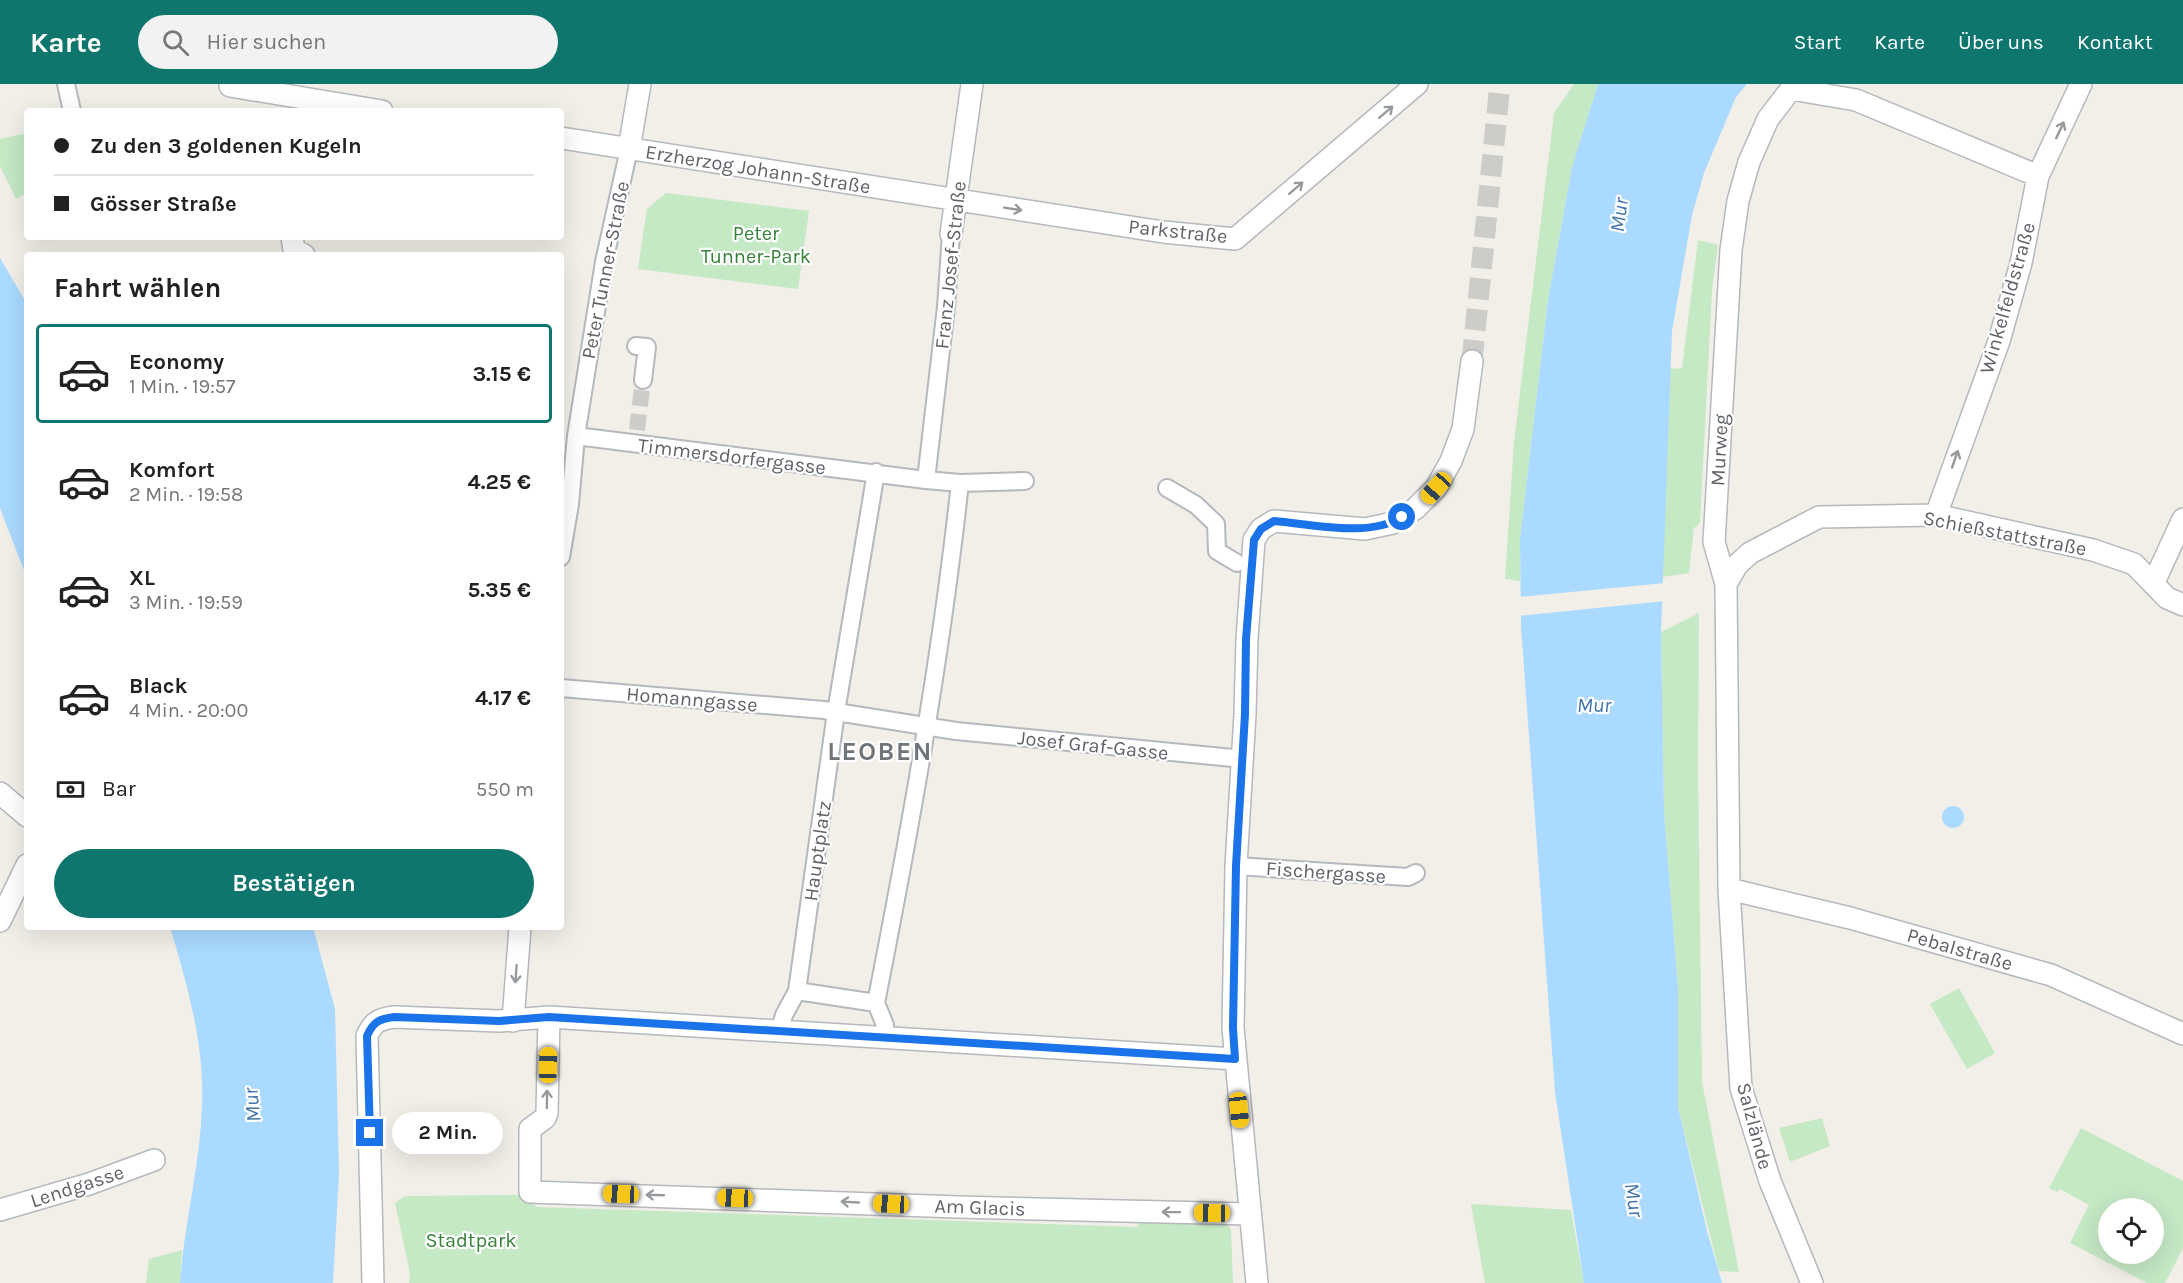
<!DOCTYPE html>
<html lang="de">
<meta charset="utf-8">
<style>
:root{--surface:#fff;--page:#f2f2f2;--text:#222;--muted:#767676;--line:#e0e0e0;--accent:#0f766e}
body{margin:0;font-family:Karla,sans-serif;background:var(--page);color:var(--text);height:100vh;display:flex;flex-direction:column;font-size:22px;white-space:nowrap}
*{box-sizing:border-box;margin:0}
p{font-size:20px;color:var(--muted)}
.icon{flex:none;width:33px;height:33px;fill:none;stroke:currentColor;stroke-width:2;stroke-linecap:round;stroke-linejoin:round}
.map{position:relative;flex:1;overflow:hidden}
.sheet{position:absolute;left:24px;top:168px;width:540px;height:678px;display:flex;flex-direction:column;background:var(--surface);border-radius:6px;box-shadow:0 6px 24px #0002}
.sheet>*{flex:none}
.guide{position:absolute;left:24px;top:24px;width:540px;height:132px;border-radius:6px;box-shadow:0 6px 24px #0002;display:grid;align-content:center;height:132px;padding:0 30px;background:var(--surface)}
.tools{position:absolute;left:2098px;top:1114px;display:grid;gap:12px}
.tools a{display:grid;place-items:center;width:66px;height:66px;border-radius:50%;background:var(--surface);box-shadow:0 6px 24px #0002;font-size:30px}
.end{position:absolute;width:27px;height:27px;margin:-14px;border:8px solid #1a73e8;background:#fff;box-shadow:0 0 0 3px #fff}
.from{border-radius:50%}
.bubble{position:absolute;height:42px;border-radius:21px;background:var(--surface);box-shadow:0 6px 24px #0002;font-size:20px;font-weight:700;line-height:42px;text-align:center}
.car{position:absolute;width:18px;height:36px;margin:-18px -9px;border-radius:8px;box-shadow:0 0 4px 2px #0007;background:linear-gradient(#f5c518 24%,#345 0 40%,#f5c518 0 76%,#345 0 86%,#f5c518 0)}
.guide b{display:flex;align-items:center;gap:21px;height:57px;font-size:22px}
.guide b+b{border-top:2px solid var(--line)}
.guide i{width:15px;height:15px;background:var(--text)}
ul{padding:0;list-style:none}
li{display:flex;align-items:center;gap:18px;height:99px;margin:0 12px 9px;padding:0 18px;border:3px solid transparent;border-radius:6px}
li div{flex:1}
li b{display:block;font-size:22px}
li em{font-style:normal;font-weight:700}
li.on{border-color:var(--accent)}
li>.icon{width:54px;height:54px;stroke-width:1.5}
h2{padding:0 30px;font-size:27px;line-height:72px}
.pay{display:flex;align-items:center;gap:15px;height:66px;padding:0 30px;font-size:22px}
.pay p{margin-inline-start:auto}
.action{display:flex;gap:12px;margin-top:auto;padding:12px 30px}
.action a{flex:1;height:69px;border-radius:36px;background:var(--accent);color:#fff;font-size:24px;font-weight:700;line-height:69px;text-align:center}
header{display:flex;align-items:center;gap:36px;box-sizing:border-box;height:84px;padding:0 30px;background:var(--accent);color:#fff}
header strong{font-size:28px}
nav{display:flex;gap:33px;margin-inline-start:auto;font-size:21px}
.search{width:420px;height:54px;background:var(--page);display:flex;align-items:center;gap:15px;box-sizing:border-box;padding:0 21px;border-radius:33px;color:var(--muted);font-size:22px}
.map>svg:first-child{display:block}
.green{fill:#c5e8c5;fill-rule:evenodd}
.water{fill:#aadaff}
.pier{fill:#f1efe8}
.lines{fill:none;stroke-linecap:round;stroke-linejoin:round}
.pedestrian-tunnel{stroke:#ccccc8;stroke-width:16;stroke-dasharray:16 8;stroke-linecap:butt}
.minor-tunnel{stroke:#ccccc8;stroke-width:21;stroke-dasharray:21 10;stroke-linecap:butt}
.pedestrian-casing{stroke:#b5b8bc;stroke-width:20}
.minor-casing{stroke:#b5b8bc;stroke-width:24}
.pedestrian{stroke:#fff;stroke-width:16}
.minor{stroke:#fff;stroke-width:21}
.oneway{stroke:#979a9d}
.route{stroke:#1a73e8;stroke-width:8}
.labels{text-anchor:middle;stroke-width:4.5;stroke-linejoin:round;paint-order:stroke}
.street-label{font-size:20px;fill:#5f6368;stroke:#fff}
.park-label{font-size:20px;fill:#348238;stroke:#fff}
.water-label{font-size:21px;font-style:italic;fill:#4174aa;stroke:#fff}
.district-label{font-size:26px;font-weight:bold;letter-spacing:1.5px;fill:#70757a;stroke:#fff}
</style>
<header>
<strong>Karte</strong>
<div class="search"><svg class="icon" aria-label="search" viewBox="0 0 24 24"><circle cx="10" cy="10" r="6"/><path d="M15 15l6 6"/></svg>Hier suchen</div>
<nav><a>Start</a><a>Karte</a><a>Über uns</a><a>Kontakt</a></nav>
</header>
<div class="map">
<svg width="2183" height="1199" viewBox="0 0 2183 1199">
<rect width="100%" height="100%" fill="#f1efe8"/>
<path class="green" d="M1574 0H1598L1572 83 1548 216 1520 455V497L1505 495 1514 358 1554 29Z
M27 49V109L16 115 0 82V55Z
M666 109 809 127 798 205 638 185 647 125Z
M1698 156 1718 161 1712 206 1700 439 1694 444 1689 489 1662 493 1670 285 1682 284Z
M1699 529 1698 683 1702 998 1739 1188 1719 1187 1678 1023V904L1664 728 1661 548Z
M1959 904 1995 969 1967 985 1930 920Z
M1822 1034 1830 1062 1790 1078 1779 1044Z
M2081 1044 2183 1097V1164L2165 1199H2147L2070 1159 2089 1121 2060 1105 2057 1108 2049 1104ZM2109 1125H2154V1170H2109Z
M521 1111 537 1123 1138 1143V1134L1224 1136 1231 1145 1233 1199H409L410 1189 395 1119 405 1112Z
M1471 1120 1571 1126 1584 1199H1485Z
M182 1166 180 1199H146L149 1175Z"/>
<path class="water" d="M1598 0H1747L1736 13 1704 89 1692 131 1672 247 1661 548 1664 728 1678 904V1023L1707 1147 1722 1199H1584L1555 1008 1521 542 1520 455 1548 216 1572 83Z
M0 174 27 220V494L0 424Z
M1942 733a11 11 0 1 1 22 0a11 11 0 1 1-22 0Z
M170 843H313L335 925 339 1089 333 1199H180C184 1140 200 1082 202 1022 205 962 187 900 170 843Z"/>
<path class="pier" d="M1665 499V517L1518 532V513Z"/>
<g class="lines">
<path class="pedestrian-tunnel" d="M637 346 643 296"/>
<path class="minor-tunnel" d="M1472 277 1500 0"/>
<defs>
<path id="pedestrian" d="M66 0 72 27
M629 65 604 178 576 352 926 396 946 223 951 150
M636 262 647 263 643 296
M876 388 836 628 797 907 876 919
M960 399 1025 397
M1167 404 1196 421 1216 440 1217 467 1237 479
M561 473 570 420 576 352
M561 604 824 626 956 647 1243 675
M1236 782 1408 793 1416 789
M779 948 784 931 797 907
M884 954 885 941 876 919C910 746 941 574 960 399L926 396"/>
<path id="minor" d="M230 0V2L382 27
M561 54 1163 148 1235 155 1417 0
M629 65 640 0
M951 150 972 0
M292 153 294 166 304 171
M1936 431 1999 257 2021 179 2038 92 2081 0
M2154 498 2183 435
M1726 500 1737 481 1750 469 1819 433 1936 431 2093 466 2134 480 2167 514 2183 521
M0 709 27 732
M1729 805 1850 834 2051 891 2183 950
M0 837 27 781
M549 933 547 1029 545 1034 530 1045V1108L958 1123 1250 1130
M513 937 520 843
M0 1126 89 1100 154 1076
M373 1199 367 952C373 938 379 935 394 933L499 937 549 933 1235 975
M1257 1199 1233 944 1236 782 1245 630 1247 555 1254 456 1261 445 1274 437 1365 445 1393 439 1415 425 1436 404 1451 377 1463 345 1472 277
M1812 1199 1770 1097 1741 1004 1729 805 1726 500 1714 458 1731 166 1738 117 1749 78 1768 35 1791 5 1856 16 2038 92"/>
</defs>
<use href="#pedestrian" class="pedestrian-casing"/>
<use href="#minor" class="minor-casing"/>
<use href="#pedestrian" class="pedestrian"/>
<use href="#minor" class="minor"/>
</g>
<defs><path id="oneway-shaft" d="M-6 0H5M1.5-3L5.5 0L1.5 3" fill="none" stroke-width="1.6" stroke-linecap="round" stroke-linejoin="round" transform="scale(1.5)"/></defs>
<g class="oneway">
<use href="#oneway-shaft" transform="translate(1386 28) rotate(-41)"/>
<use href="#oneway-shaft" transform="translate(2060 46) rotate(-65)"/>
<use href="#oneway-shaft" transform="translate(1296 104) rotate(-41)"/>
<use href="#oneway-shaft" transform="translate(1013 125) rotate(9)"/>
<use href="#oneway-shaft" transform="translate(1955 375) rotate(-71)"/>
<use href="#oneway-shaft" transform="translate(516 890) rotate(94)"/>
<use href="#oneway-shaft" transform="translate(547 1015) rotate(-89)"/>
<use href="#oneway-shaft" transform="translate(655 1111) rotate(-178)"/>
<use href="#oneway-shaft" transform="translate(850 1118) rotate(-177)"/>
<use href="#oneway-shaft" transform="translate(1171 1128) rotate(-179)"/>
</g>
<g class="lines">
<path class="route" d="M370 1049 367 952C373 938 379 935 394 933L499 937 549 933 1235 975 1233 944 1236 782 1245 630 1246 555 1254 456 1261 445 1274 437C1312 440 1369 454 1402 433"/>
</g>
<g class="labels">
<g class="street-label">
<text transform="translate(758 85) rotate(9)" y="7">Erzherzog Johann-Straße</text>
<text transform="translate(1178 147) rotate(6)" y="7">Parkstraße</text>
<text transform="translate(950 181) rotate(-84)" y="7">Franz Josef-Straße</text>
<text transform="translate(605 186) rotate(-79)" y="7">Peter Tunner-Straße</text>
<text transform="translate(2007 214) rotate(-74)" y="7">Winkelfeldstraße</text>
<text transform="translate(1719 366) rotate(-87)" y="7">Murweg</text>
<text transform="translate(732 372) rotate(7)" y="7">Timmersdorfergasse</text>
<text transform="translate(2005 449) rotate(11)" y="7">Schießstattstraße</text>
<text transform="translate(692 615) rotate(5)" y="7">Homanngasse</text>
<text transform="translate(1093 661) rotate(6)" y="7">Josef Graf-Gasse</text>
<text transform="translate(817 767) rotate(-82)" y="7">Hauptplatz</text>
<text transform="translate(1326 788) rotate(4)" y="7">Fischergasse</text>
<text transform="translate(1960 865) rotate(16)" y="7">Pebalstraße</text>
<text transform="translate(1755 1042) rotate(75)" y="7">Salzlände</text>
<text transform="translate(77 1102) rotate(-18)" y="7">Lendgasse</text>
<text transform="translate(980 1123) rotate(2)" y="7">Am Glacis</text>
</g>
<g class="park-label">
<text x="756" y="156">Peter<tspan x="756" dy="23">Tunner-Park</tspan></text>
<text x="471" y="1163">Stadtpark</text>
</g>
<g class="water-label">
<text transform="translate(1619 131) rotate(-83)" y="7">Mur</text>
<text x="1594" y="628">Mur</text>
<text transform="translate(252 1021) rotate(-96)" y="7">Mur</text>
<text transform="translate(1634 1116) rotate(81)" y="7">Mur</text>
</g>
<g class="district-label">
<text x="880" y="676">LEOBEN</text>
</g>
</g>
</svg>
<div class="tools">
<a><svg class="icon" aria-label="locate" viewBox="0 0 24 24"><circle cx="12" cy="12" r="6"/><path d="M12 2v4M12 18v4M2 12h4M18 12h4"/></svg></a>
</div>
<i class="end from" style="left:1402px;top:433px"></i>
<i class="end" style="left:370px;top:1049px"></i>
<div class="bubble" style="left:392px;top:1028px;width:111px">2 Min.</div>
<i class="car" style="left:1436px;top:404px;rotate:222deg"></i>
<i class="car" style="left:548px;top:981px;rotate:1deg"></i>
<i class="car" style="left:1239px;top:1026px;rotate:174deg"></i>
<i class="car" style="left:621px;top:1110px;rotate:272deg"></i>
<i class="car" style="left:735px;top:1114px;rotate:272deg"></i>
<i class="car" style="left:891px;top:1120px;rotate:273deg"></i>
<i class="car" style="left:1212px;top:1129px;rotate:271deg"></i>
<div class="guide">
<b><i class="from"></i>Zu den 3 goldenen Kugeln</b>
<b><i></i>Gösser Straße</b>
</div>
<section class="sheet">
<h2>Fahrt wählen</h2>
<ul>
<li class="on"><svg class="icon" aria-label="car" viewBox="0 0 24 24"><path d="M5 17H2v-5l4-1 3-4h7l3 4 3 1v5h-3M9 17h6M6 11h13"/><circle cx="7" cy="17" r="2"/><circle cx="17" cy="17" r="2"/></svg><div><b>Economy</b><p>1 Min. · 19:57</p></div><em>3.15 €</em></li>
<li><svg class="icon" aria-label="car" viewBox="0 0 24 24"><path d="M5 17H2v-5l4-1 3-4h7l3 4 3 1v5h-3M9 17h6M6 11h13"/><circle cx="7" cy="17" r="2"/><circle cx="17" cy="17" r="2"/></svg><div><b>Komfort</b><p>2 Min. · 19:58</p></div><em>4.25 €</em></li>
<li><svg class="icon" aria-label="car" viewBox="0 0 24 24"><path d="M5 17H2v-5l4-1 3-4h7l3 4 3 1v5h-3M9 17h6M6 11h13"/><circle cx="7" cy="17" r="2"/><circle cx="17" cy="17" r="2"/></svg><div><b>XL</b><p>3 Min. · 19:59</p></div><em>5.35 €</em></li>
<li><svg class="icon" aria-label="car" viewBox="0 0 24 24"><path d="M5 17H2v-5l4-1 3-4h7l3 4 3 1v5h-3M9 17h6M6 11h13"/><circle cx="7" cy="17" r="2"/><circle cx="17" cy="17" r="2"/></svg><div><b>Black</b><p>4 Min. · 20:00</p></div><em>4.17 €</em></li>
</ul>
<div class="pay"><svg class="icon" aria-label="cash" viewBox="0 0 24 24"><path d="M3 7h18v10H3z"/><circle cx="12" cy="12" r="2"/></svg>Bar<p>550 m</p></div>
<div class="action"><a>Bestätigen</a></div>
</section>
</div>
